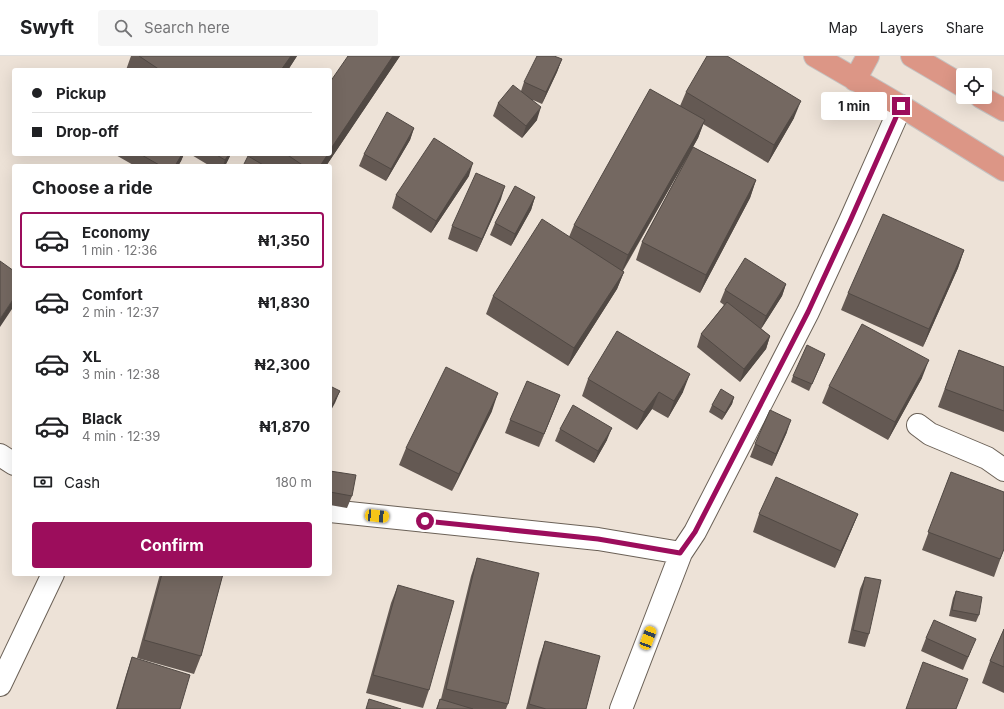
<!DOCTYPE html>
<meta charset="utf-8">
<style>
:root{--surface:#fff;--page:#f6f6f6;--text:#202124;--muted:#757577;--line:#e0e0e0;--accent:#9c0d5c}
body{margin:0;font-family:Inter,sans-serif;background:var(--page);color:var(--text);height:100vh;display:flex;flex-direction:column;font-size:15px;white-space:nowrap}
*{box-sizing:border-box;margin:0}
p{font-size:13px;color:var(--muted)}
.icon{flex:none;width:22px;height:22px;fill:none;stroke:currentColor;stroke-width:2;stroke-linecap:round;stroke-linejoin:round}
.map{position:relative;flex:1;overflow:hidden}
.side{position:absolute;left:12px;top:108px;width:320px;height:412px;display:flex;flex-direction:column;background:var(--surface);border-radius:4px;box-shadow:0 4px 16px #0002}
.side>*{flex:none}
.banner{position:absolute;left:12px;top:12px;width:320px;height:88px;border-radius:4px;box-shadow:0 4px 16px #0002;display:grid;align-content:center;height:88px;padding:0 20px;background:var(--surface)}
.fabs{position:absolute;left:956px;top:12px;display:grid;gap:8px}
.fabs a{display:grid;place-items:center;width:36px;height:36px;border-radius:4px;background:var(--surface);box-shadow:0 4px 16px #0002;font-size:20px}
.end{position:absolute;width:18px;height:18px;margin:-9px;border:5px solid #9c0d5c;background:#fff;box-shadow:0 0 0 2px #fff}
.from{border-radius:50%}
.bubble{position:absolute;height:28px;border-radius:4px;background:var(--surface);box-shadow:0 4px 16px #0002;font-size:13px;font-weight:700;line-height:28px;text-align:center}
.car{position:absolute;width:12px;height:24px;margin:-12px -6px;border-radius:5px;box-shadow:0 0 3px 1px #0007;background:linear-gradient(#f5c518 24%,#345 0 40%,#f5c518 0 76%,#345 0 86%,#f5c518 0)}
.banner b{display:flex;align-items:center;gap:14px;height:38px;font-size:15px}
.banner b+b{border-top:1px solid var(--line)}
.banner i{width:10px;height:10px;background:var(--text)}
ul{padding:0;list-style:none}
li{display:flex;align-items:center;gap:12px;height:56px;margin:0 8px 6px;padding:0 12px;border:2px solid transparent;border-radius:4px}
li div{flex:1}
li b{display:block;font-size:15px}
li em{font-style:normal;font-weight:700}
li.selected{border-color:var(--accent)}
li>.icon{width:36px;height:36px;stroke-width:1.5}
h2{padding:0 20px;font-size:18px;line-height:48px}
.pay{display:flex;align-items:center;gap:10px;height:44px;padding:0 20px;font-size:15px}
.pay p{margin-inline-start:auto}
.primary-button{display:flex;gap:8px;margin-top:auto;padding:8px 20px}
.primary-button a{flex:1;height:46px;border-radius:4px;background:var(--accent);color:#fff;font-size:16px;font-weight:700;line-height:46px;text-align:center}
header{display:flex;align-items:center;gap:24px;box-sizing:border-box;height:56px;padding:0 20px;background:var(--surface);border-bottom:1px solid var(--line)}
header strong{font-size:19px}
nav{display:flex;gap:22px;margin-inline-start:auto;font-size:14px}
.search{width:280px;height:36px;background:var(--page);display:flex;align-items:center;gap:10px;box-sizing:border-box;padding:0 14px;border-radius:4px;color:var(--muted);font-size:15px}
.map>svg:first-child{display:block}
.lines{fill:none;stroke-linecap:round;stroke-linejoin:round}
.minor-casing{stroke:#6b6157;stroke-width:24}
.trunk-casing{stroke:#c4c3c2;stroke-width:24}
.minor{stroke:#fff;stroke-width:22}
.trunk{stroke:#dc9686;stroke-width:22}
.wall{fill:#645953}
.shaded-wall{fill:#514944}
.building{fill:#746861;stroke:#514944}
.route{stroke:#9c0d5c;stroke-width:5}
</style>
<header>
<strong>Swyft</strong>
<div class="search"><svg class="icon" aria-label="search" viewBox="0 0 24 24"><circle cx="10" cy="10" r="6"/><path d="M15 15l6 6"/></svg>Search here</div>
<nav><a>Map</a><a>Layers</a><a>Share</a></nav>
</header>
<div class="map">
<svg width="1004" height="653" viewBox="0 0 1004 653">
<rect width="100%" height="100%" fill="#ede2d7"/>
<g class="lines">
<defs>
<path id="minor" d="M918 369 930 378 987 402 1004 414
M0 399 14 408
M330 455 598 483 681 497 695 476 808 256 850 165 901 50
M0 629 53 518
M621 653 681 497"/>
<path id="trunk" d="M815 0 901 50 1004 114
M912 0 963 30
M855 24 868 0
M981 41 1004 54"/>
</defs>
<use href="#minor" class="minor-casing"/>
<use href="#trunk" class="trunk-casing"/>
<use href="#minor" class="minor"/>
<use href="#trunk" class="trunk"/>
</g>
<path class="wall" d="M131 0H297L288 14H126Z
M348 0H400L326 110H243L252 103 246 98H330Z
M562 3 557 16 542 48 533 44 537 64 522 82 493 60 498 47 521 35 524 26Z
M686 36 794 62 768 107 703 68 698 82 693 91 756 124 750 142 700 237 636 204 642 186 688 100 623 215 624 216 617 233 568 310 486 258 493 240 569 181 574 169 680 50Z
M414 72 410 84 386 125 359 110 364 98Z
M114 98H184L181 105 178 110H135Z
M190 98H231L225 110H210Z
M469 120 431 177 392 152 396 139Z
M535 141 531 154 511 190 490 179 495 167Z
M501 143 477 196 448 183 452 170Z
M964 194 958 212 923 291 841 254 848 237Z
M786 228 782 240 761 273 758 270 770 280 766 293 740 326 697 291 701 278 724 249 720 246 725 234Z
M959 294 1004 311V376L938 351Z
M825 298 809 335 791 326 793 320Z
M922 322 888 384 822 347 829 330Z
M588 323 683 336 668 362 652 353 637 374 582 340Z
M560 339 539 391 505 377 510 364Z
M734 341 732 348 722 364 709 356 712 349Z
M492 355 452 435 399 409 406 392Z
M560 373 607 384 594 407 555 385Z
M787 376 772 410 750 401 755 388Z
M330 415 352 440 347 452 330 449Z
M951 416 1004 493 994 521 922 494Z
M759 458H858L851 475 835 512 753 476Z
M477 502 508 648 506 653H436L440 643H441L471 520Z
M160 518H223L201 600 194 618 137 602Z
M865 521 869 578 865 591 848 587 860 533Z
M398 529 429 634 423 652 366 637 391 547Z
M956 535 979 559 976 566 949 560 953 542Z
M1004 573V637L982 627 990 605Z
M926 582 971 595 963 614 921 595Z
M545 585 586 653H526L539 603Z
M132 601 180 653H116L126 619Z"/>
<path class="shaded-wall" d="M291 0H297L288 14H281Z
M393 0H400L326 110H320L328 98H330V94Z
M562 3 557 16 542 48 546 36Z
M801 45 794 62 768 107 774 89Z
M541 51 537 64 522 82 526 70Z
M705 64 698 82 621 217 628 199Z
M414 72 410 84 386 125 391 113Z
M182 98H184L181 105 178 110H175Z
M229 98H231L225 110H223L225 104Z
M473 107 469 120 431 177 436 165Z
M756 124 750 142 700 237 706 219Z
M505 130 501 143 477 196 482 183Z
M535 141 531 154 511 190 515 178Z
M964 194 958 212 923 291 929 273Z
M624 216 617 233 568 310 574 292Z
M786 228 782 240 761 273 766 260Z
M14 242V250L0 271V263Z
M770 280 766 293 740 326 744 313Z
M825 298 823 304 809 335 812 328Z
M929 304 922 322 888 384 895 366Z
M690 318 683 336 668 362 674 345Z
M340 335 335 347 330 356V352Z
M659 336 652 353 637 374 644 356Z
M498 337 492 355 452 435 459 418Z
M560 339 555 352 539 391 544 378Z
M734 341 732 348 722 364 725 357Z
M791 364 787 376 772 410 776 398Z
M612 372 607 384 594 407 598 395Z
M858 458 851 475 835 512 841 495Z"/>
<path class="building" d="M139 0H291L281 14H160Z
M348 0H393L330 94V26Z
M537 0H554L562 3 546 36 524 26Z
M707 0H727L801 45 774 89 686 36Z
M513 29 541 51 526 70 498 47Z
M650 33 705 64 628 199 574 169Z
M387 56 414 72 391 113 364 98Z
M434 82 473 107 436 165 396 139Z
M693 91 756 124 706 219 642 186Z
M140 98H182L175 110H161Z
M215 98H229L225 104Z
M286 98H328L320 110H304Z
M248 100 265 110H243Z
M476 117 505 130 482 183 452 170Z
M515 130 535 141 515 178 495 167Z
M883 158 964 194 929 273 848 237Z
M542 163 624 216 574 292 493 240Z
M745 202 786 228 766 260 725 234Z
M0 205 14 215V242L0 263Z
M727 246 770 280 744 313 701 278Z
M862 268 929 304 895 366 829 330Z
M617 275 690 318 674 345 659 336 644 356 588 323Z
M807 289 825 298 812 328 793 320Z
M959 294 1004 311V355L945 333Z
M446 311 498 337 459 418 406 392Z
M527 325 560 339 544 378 510 364Z
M330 330 340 335 330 352Z
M721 333 734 341 725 357 712 349Z
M573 349 612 372 598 395 560 373Z
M770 354 791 364 776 398 755 388Z
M330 415 356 419 352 440 330 436Z
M951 416 1004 436V493L1000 503 928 476Z
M776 421 858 458 841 495 759 458Z
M477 502 539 517 508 648 446 633Z
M162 518H223L201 600 144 584Z
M865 521 881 524 869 578 853 574Z
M398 529 454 545 429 634 373 619Z
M956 535 982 541 979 559 952 554Z
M934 564 976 583 968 601 926 582Z
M1004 573V611L990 605Z
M545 585 600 600 586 653H546L529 648Z
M132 601 190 619 180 653H117Z
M923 606 968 623 956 653H906Z
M369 643 401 653H366Z
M440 643 473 653H437Z"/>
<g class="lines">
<path class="route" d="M425 465 598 483 680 497 695 476 808 256 850 165 901 50"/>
</g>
</svg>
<div class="fabs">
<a><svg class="icon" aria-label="locate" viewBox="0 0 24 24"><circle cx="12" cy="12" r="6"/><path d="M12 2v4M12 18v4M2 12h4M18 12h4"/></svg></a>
</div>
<i class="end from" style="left:425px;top:465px"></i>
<i class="end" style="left:901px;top:50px"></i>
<div class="bubble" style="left:821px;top:36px;width:66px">1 min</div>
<i class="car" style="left:377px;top:460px;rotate:96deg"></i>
<i class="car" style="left:648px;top:582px;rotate:21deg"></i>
<div class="banner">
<b><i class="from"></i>Pickup</b>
<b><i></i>Drop-off</b>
</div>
<section class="side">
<h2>Choose a ride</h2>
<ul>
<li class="selected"><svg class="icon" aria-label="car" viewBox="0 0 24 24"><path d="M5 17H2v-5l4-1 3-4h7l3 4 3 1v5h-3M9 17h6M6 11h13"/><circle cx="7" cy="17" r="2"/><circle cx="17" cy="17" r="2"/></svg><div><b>Economy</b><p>1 min · 12:36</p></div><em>₦1,350</em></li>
<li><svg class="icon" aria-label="car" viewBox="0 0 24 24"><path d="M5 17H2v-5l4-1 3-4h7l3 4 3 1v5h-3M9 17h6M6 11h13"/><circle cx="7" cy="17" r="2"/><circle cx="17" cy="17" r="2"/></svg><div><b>Comfort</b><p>2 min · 12:37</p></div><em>₦1,830</em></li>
<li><svg class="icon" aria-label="car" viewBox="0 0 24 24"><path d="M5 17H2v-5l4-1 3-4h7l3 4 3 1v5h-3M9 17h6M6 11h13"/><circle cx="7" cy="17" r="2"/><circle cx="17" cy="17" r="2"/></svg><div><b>XL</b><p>3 min · 12:38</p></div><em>₦2,300</em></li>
<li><svg class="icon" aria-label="car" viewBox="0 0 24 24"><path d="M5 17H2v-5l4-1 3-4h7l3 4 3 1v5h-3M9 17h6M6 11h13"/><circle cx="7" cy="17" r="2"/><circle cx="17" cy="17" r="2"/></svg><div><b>Black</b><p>4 min · 12:39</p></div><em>₦1,870</em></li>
</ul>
<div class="pay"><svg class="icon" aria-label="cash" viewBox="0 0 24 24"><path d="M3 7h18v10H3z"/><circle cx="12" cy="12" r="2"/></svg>Cash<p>180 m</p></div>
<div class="primary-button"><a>Confirm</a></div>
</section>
</div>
